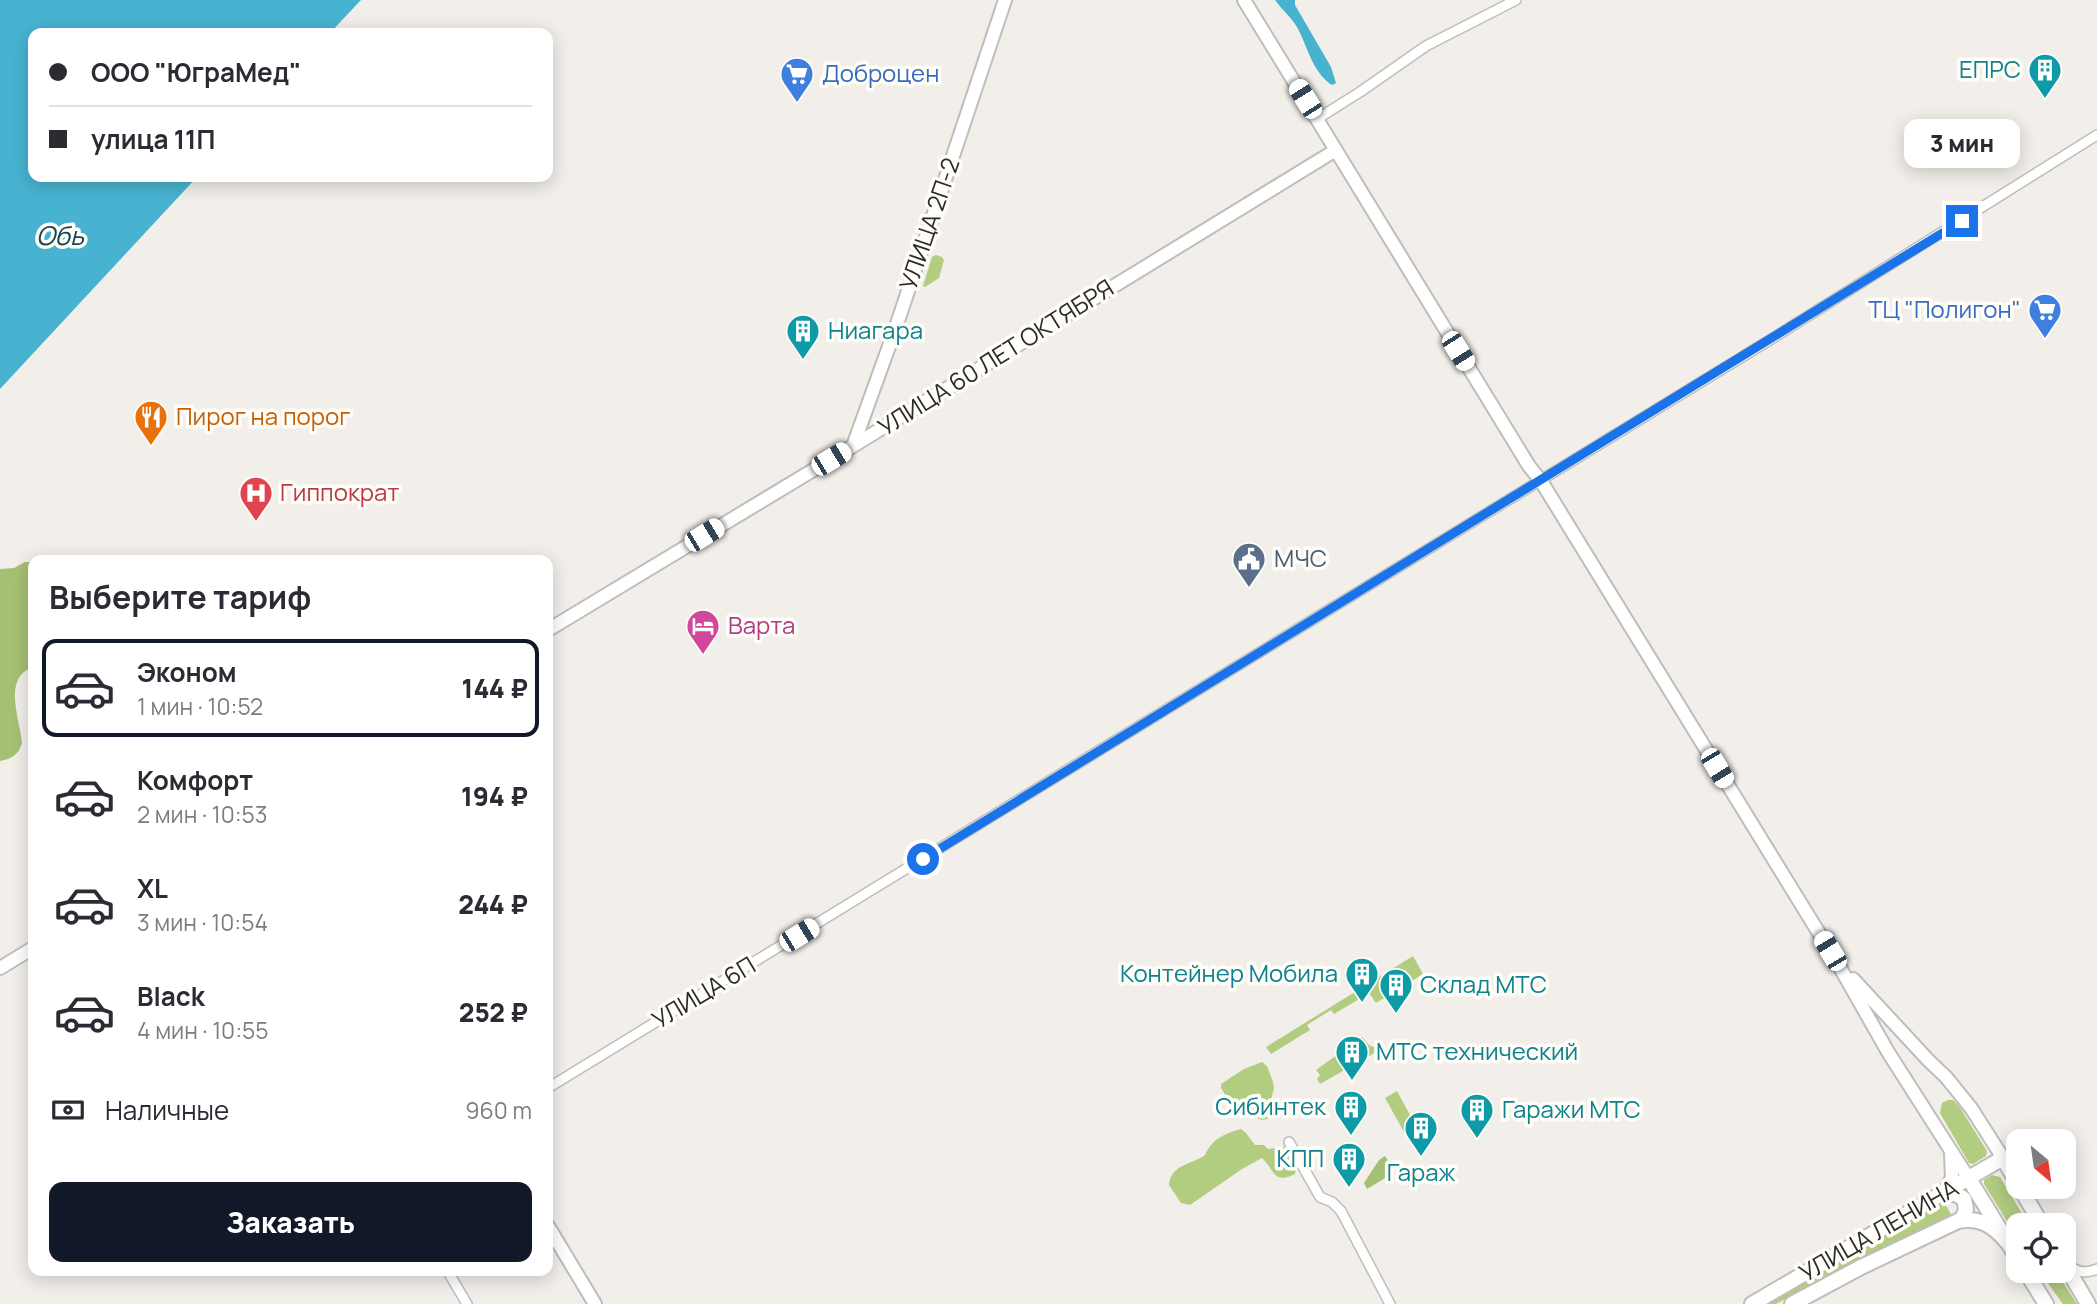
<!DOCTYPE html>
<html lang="ru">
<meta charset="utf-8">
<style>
:root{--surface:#fff;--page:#f7f7f7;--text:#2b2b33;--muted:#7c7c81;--line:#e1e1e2;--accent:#111827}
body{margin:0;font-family:Manrope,sans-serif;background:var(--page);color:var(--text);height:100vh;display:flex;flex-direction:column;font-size:26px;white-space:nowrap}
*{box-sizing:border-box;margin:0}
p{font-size:23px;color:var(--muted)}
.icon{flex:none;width:38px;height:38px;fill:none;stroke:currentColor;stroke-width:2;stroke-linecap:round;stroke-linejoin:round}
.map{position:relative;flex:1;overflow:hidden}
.drawer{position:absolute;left:28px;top:555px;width:525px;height:721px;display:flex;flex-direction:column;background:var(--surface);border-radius:14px;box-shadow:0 4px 18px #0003}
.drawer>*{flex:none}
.top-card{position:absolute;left:28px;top:28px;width:525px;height:154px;border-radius:14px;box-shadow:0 4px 18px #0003;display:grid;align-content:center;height:154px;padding:0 21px;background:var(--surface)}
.needle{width:46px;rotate:151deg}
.tools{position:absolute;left:2006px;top:1129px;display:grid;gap:14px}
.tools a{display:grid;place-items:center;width:70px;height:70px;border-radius:14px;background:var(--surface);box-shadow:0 4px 18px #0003;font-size:35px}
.end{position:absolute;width:32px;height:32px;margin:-16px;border:9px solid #1a73e8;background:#fff;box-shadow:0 0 0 4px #fff}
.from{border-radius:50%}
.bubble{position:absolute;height:49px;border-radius:14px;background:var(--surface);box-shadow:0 4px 18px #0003;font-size:23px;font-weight:800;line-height:49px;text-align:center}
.car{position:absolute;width:21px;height:42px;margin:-21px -10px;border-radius:9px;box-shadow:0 0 5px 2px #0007;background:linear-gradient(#fff 24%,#345 0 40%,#fff 0 76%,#345 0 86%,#fff 0)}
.top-card b{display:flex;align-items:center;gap:24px;height:66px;font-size:26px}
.top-card b+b{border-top:2px solid var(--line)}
.top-card i{width:18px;height:18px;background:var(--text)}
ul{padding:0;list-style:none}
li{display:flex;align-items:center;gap:21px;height:98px;margin:0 14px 10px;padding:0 7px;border:4px solid transparent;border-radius:14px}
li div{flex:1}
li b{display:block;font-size:26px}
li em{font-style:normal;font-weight:800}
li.selected{border-color:var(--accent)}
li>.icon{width:63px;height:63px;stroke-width:1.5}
h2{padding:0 21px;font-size:32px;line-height:84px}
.pay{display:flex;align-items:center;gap:18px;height:77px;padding:0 21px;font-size:26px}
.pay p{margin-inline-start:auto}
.primary-button{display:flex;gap:14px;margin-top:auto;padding:14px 21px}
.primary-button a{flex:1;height:80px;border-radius:14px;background:var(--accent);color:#fff;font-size:28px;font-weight:800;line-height:80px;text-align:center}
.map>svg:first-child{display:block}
.green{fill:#b2cc80}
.forest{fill:#a6c073}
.water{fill:#48b3d1}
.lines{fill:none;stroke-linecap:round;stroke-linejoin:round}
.street-casing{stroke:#bfbdb9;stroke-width:12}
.secondary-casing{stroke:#bfbdb9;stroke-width:16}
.primary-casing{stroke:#bfbdb9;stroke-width:18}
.street{stroke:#fff;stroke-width:9}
.secondary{stroke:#fff;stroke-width:12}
.primary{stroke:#fff;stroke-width:14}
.route{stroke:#1a73e8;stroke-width:9}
.labels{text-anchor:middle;stroke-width:7;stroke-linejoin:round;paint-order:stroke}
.culture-label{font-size:24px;fill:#0d838f;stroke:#fffdf8;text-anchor:end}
.shop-label{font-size:24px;fill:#366cbe;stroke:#fffdf8;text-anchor:start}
.street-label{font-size:24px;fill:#2c2b29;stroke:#fffdf8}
.food-label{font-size:24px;fill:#c56008;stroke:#fffdf8;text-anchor:start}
.health-label{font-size:24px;fill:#be3a42;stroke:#fffdf8;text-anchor:start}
.service-label{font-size:24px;fill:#4e5e75;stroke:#fffdf8;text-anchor:start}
.hotel-label{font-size:24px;fill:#b23c85;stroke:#fffdf8;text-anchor:start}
.water-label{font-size:26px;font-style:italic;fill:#174653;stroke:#fffdf8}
</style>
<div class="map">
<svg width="2097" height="1304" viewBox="0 0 2097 1304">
<rect width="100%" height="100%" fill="#f2efeb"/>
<path class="green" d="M936 255 942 257 944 260 939 278 925 287 923 286 932 257Z
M1413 956 1423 974 1376 1003 1369 993 1334 1014 1331 1010 1307 1025 1310 1030 1271 1054 1266 1047Z
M1362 1037 1370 1046 1375 1047 1378 1051 1320 1084 1317 1079 1320 1075 1316 1070Z
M1262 1062 1267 1066 1273 1082 1274 1088 1271 1100 1275 1111 1267 1119 1261 1120 1248 1112 1237 1114 1221 1088V1084L1244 1069Z
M1397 1091 1416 1126 1404 1132 1385 1098Z
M1948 1100H1953L1959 1106 1987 1151 1986 1156 1973 1164 1969 1163 1940 1113 1942 1103Z
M1241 1129 1246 1133 1255 1145H1264L1268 1149 1284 1147C1290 1153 1298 1165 1295 1174 1273 1185 1275 1170 1262 1158L1242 1169 1190 1205 1181 1203 1169 1185C1171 1164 1191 1165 1205 1155 1213 1138 1224 1134 1241 1129Z
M1992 1175 2000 1177 2029 1225H2018V1239L1984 1184V1180Z
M1944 1202 1952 1216 1834 1272 1776 1304H1766Z
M2039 1271H2056L2077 1304H2063Z"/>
<path class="forest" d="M25 562H30L33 565V667C2 678 20 719 22 743 19 754 12 759 0 761V569L14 568Z
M1385 1156 1392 1167 1387 1177 1367 1189 1364 1183 1379 1160Z"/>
<path class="water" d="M0 0H361L330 33H33V177H197L0 389Z
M1275 0H1295V5L1331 67 1336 83 1332 85C1312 72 1308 47 1297 27 1291 17 1282 10 1275 0Z"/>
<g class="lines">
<defs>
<path id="street" d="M1317 119 1360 92 1426 46 1516 0
M548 1088 1781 333 2097 135
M1289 1142 1320 1197 1332 1202 1341 1211 1390 1304
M2067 1264C2076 1272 2086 1274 2097 1269
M447 1270 467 1304"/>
<path id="secondary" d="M1244 0 1529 466 1541 481 1838 964 1888 1052 1969 1179
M853 446 896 327 1005 0
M548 630 853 446 1336 150
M0 968 33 948
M1853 979 1929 1061 1946 1077 1971 1108 2003 1158
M1944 1192 1952 1178 1951 1154
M548 1226 595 1304"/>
<path id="primary" d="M1969 1179 2018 1259
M2019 1186 2042 1225
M1944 1194H1956L1964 1199 1966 1209 1963 1218 1958 1221
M2063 1261 2088 1304
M2025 1270 2046 1304
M1752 1304 2003 1158 2018 1184
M1792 1304 1861 1267 1958 1221C1980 1217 1994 1226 2007 1242"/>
</defs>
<use href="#street" class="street-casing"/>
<use href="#secondary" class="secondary-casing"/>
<use href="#primary" class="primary-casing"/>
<use href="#street" class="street"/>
<use href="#secondary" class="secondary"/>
<use href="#primary" class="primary"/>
</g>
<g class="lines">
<path class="route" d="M923 859 1962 221"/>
</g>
<defs>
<symbol id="building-pin" viewBox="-11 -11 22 30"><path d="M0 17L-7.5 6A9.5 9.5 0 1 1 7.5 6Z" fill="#0f9aa8" stroke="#fffdf8"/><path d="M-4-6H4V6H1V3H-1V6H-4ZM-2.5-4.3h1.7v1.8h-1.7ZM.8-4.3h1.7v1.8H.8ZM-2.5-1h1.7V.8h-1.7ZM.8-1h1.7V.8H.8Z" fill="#fff"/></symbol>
<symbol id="supermarket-pin" viewBox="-11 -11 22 30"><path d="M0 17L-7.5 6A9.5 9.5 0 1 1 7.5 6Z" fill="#3f7fe0" stroke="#fffdf8"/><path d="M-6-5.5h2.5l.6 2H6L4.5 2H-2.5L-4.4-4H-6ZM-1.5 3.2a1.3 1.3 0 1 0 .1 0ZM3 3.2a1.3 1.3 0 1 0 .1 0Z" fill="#fff"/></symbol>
<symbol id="restaurant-pin" viewBox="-11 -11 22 30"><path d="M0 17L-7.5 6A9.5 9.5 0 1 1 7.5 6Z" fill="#e8710a" stroke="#fffdf8"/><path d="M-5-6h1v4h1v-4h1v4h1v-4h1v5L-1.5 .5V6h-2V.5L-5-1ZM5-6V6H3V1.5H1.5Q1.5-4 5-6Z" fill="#fff"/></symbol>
<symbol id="hospital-pin" viewBox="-11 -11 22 30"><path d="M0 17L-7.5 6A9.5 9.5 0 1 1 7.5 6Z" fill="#e0444e" stroke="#fffdf8"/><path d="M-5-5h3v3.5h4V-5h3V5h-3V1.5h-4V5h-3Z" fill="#fff"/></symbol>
<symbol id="civic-pin" viewBox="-11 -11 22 30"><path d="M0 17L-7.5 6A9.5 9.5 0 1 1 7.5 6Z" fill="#5c6f8a" stroke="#fffdf8"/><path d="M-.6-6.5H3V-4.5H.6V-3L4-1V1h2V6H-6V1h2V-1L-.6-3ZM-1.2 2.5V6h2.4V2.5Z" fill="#fff"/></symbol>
<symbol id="hotel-pin" viewBox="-11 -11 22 30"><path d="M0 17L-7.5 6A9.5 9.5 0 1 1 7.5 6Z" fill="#d1479c" stroke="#fffdf8"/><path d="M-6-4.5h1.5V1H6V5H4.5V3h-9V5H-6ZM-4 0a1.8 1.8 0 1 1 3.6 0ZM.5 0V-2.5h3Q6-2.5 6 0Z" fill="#fff"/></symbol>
</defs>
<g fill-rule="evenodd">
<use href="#building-pin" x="2026" y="51" width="38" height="52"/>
<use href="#supermarket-pin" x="778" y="55" width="38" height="52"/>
<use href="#supermarket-pin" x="2026" y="291" width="38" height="52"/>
<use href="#building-pin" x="784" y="312" width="38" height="52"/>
<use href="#restaurant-pin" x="132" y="398" width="38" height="52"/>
<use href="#hospital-pin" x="237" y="474" width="38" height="52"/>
<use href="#civic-pin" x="1230" y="540" width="38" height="52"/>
<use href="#hotel-pin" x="684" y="607" width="38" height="52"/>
<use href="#building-pin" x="1343" y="955" width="38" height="52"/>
<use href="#building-pin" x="1377" y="966" width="38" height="52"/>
<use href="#building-pin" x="1333" y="1033" width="38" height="52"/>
<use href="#building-pin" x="1332" y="1088" width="38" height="52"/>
<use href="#building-pin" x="1458" y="1091" width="38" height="52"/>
<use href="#building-pin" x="1402" y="1109" width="38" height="52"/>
<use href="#building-pin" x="1330" y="1140" width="38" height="52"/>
</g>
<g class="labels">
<g class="culture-label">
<text x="2021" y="78">ЕПРС</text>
<text x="828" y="339" text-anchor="start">Ниагара</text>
<text x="1338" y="982">Контейнер Мобила</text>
<text x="1420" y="993" text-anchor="start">Склад МТС</text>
<text x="1376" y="1060" text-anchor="start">МТС технический</text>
<text x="1326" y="1115">Сибинтек</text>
<text x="1502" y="1118" text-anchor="start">Гаражи МТС</text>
<text x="1324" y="1167">КПП</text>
<text x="1421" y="1181" text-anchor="middle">Гараж</text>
</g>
<g class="shop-label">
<text x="822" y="82">Доброцен</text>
<text x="2021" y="318" text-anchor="end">ТЦ "Полигон"</text>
</g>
<g class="street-label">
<text transform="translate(930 224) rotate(-71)" y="8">УЛИЦА 2П-2</text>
<text transform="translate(996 358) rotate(-32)" y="8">УЛИЦА 60 ЛЕТ ОКТЯБРЯ</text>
<text transform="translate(704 993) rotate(-31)" y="8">УЛИЦА 6П</text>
<text transform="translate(1879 1231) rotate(-30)" y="8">УЛИЦА ЛЕНИНА</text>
</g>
<g class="food-label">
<text x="176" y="425">Пирог на порог</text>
</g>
<g class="health-label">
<text x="280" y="501">Гиппократ</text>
</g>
<g class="service-label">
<text x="1274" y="567">МЧС</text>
</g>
<g class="hotel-label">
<text x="728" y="634">Варта</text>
</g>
<g class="water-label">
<text x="60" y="245">Обь</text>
</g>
</g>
</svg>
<div class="tools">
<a><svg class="needle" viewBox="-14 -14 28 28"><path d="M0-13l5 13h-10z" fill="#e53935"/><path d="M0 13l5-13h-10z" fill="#7c7c81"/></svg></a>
<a><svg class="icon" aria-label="locate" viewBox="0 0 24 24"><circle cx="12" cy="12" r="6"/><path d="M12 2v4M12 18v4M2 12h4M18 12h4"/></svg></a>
</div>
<i class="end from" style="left:923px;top:859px"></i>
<i class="end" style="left:1962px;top:221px"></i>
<div class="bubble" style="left:1904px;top:119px;width:116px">3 мин</div>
<i class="car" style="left:1305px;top:99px;rotate:328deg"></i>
<i class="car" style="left:1458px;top:351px;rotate:148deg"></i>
<i class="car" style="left:831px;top:459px;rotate:59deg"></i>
<i class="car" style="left:704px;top:535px;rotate:59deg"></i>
<i class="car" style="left:1717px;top:768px;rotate:149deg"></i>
<i class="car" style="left:799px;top:935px;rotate:59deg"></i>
<i class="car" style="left:1830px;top:951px;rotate:329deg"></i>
<div class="top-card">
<b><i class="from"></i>ООО &quot;ЮграМед&quot;</b>
<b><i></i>улица 11П</b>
</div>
<section class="drawer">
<h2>Выберите тариф</h2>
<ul>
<li class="selected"><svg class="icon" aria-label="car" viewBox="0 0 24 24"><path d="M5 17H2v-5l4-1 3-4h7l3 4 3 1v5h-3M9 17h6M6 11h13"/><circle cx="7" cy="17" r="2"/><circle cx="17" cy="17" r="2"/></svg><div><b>Эконом</b><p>1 мин · 10:52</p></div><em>144 ₽</em></li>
<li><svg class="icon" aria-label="car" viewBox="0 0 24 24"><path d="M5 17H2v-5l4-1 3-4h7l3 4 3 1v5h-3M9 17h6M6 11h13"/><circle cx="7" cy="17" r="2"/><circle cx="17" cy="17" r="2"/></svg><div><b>Комфорт</b><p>2 мин · 10:53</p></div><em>194 ₽</em></li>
<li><svg class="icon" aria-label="car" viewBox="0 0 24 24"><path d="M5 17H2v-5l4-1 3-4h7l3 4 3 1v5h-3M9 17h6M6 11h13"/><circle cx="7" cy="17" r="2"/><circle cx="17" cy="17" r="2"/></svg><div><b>XL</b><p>3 мин · 10:54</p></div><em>244 ₽</em></li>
<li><svg class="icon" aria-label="car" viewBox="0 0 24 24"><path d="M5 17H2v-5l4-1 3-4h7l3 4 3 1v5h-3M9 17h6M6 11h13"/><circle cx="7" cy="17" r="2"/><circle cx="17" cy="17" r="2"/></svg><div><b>Black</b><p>4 мин · 10:55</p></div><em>252 ₽</em></li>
</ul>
<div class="pay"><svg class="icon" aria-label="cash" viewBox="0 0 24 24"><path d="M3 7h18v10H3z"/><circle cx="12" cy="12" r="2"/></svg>Наличные<p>960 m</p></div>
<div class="primary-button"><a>Заказать</a></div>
</section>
</div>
